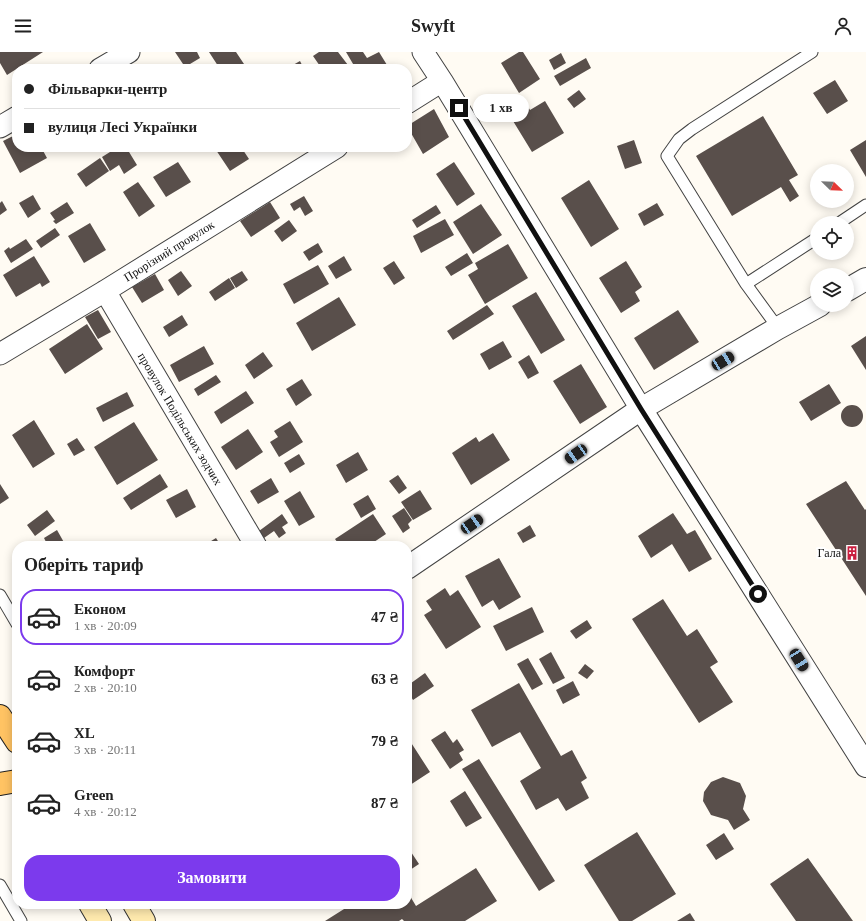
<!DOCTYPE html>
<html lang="uk">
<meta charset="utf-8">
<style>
:root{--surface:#fff;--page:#f2f2f2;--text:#222;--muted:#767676;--line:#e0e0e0;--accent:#7c3aed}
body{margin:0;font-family:Georgia,serif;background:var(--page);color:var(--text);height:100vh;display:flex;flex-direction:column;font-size:15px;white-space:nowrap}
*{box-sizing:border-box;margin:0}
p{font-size:13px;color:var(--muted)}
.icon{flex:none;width:22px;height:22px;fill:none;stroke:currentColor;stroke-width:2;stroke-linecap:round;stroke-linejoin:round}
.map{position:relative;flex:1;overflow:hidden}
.details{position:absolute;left:12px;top:489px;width:400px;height:368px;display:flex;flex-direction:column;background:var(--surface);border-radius:16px;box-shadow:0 2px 10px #0003}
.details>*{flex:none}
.banner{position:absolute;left:12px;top:12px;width:400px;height:88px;border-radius:16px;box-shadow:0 2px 10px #0003;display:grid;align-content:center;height:88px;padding:0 12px;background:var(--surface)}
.needle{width:26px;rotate:113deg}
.fabs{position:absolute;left:810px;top:112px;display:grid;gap:8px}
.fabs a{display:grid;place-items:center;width:44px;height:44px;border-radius:50%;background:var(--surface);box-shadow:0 2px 10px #0003;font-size:20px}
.end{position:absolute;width:18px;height:18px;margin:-9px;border:5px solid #101010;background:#fff;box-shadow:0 0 0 2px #fff}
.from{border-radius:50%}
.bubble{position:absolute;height:28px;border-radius:14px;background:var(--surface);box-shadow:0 2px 10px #0003;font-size:13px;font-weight:800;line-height:28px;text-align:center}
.car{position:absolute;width:12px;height:24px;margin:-12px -6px;border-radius:5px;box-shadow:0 0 3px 1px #0007;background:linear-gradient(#222 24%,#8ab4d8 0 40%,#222 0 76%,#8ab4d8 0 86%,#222 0)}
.banner b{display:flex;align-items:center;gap:14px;height:38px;font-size:15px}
.banner b+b{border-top:1px solid var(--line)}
.banner i{width:10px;height:10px;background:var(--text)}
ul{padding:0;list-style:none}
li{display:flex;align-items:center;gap:12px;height:56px;margin:0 8px 6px;padding:0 4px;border:2px solid transparent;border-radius:16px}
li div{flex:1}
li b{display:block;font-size:15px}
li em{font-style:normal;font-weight:800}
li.on{border-color:var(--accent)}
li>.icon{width:36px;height:36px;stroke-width:1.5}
h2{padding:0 12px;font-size:18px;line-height:48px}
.button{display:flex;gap:8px;margin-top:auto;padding:8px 12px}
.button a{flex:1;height:46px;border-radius:16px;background:var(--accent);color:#fff;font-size:16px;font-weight:800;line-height:46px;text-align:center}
header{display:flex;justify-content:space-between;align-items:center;height:52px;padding:0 12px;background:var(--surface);font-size:18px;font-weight:800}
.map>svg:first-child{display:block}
.building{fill:#594f4b}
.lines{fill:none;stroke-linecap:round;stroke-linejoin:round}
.service-casing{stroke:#434343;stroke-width:13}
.minor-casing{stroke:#434343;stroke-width:23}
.tertiary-casing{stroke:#434343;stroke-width:24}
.secondary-casing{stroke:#323232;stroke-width:24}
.primary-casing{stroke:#212121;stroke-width:24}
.service{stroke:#fff;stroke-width:11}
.minor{stroke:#fff;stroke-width:21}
.tertiary{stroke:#fff;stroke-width:22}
.secondary{stroke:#ffeaae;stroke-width:22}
.primary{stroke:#ffc363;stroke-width:22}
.route{stroke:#101010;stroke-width:5}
.labels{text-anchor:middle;stroke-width:4;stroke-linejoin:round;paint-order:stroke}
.street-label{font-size:12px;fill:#101010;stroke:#fff}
.poi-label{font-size:12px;fill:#101010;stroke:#fff;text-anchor:end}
</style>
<header><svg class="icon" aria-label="menu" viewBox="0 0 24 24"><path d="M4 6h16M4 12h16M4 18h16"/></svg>Swyft<svg class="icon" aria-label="person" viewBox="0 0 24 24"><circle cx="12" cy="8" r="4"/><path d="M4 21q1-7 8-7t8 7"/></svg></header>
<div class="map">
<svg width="866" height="869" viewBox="0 0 866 869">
<rect width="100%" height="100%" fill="#fffbf3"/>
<path class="building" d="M0 0H43L7 23 0 11Z
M175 0H197L200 6 185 15Z
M209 0H236L246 15 243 17H220Z
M319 0H338L351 17H322L313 4Z
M346 0H363L367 6 379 0 387 13 381 17H356Z
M519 0H523L540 27 519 41 501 11Z
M561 1 566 11 554 18 549 8Z
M586 6 591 16 560 34 554 24Z
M300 9 304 17H286Z
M835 28 848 49 827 62 813 41Z
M579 38 586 47 574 56 567 47Z
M545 49 564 81 532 100 510 64 527 53 530 58Z
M434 57 449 85 423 102 407 74Z
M763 64 798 123 789 128 799 144 790 150 781 135 732 164 696 104Z
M17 82V95H41L47 106 20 121 3 89Z
M634 88 642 111 625 117 617 94Z
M866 88V125L850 98Z
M118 95H126L137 113 124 122 119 113 110 119 102 105Z
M214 95H241L249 107 230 119Z
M100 106 109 119 86 135 77 122Z
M178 110 191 130 166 145 153 125Z
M454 110 475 142 457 154 436 122Z
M589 128 619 177 591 195 561 146Z
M138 130 155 154 139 165 123 140Z
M33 143 41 157 28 166 19 151Z
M304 144 313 159 305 164 300 155 294 159 290 152Z
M2 149 7 158 0 163V151Z
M67 150 74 161 56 172 53 169 55 168 50 161Z
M270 150 280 166 251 185 240 169Z
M657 151 664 163 644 174 638 162Z
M481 152 502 183 473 202 453 170Z
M436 153 441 161 417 176 412 168Z
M445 167 454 183 421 201 413 184Z
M289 168 297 179 282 190 274 179Z
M90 171 106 198 84 211 68 184Z
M55 176 60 183 41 196 36 189Z
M26 187 33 197 11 211 4 199 9 195 10 197Z
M318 191 323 200 309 209 303 200Z
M508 192 528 226 485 252 468 223 478 217 475 211Z
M467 201 473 211 451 224 445 215Z
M34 204 50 230 42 235 40 231 16 245 3 223Z
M344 204 352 218 336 227 328 214Z
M394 209 405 226 394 233 383 216Z
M626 209 642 235 635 240 640 249 621 261 599 226Z
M318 213 329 232 294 252 283 232Z
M181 219 192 234 178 244 168 228Z
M242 219 248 228 236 236 230 226Z
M155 222 164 238 142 251 132 235Z
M229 226 235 236 215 249 209 240Z
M536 240 565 288 541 302 512 254Z
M339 245 356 273 312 299 296 271Z
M487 253 494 262 453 288 447 279Z
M98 258 111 280 98 287 85 265Z
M678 258 699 290 654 318 634 286Z
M182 263 188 273 169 285 163 275Z
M87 272 103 297 65 322 49 297Z
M866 284V318L851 294Z
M503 289 512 305 489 318 480 302Z
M204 294 214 312 179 330 170 313Z
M263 300 273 314 254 327 245 313Z
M529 303 539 321 528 327 518 310Z
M581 312 607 355 580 372 553 329Z
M216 323 221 330 198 344 194 337Z
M302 327 312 343 296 354 286 337Z
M829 332 841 351 811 369 799 350Z
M246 339 254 351 221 372 214 360Z
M127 340 134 354 103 370 96 356Z
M841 364a11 11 0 1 1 22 0a11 11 0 1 1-22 0Z
M34 368 55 402 33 416 12 383Z
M290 369 303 390 279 405 270 390 278 385 274 379Z
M134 370 158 408 117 433 94 395Z
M248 377 263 400 236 418 221 395Z
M493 381 510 408 471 433 452 401 476 385 479 390Z
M77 386 85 398 74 404 67 392Z
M358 400 368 418 346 431 336 413Z
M299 402 305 412 290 421 284 411Z
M160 422 168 435 131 458 123 446Z
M398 423 407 436 399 442 389 429Z
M271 426 279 440 258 452 250 439Z
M846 429 865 458 866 457V544L806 452Z
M0 432 9 446 0 452Z
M187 437 196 455 176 466 166 448Z
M420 438 432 457 413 468 401 450Z
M300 439 315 465 299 474 284 449Z
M368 443 376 457 361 466 353 452Z
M404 456 412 468 408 472 410 476 403 481 392 464Z
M47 458 55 469 35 484 27 473Z
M673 461 687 482 695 478 712 507 689 520 672 492 651 506 638 484Z
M282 462 288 471 282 475 286 481 279 486 274 479 264 486 259 479Z
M373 462 386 482 368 494H340L335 487Z
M530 473 536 484 523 491 517 481Z
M57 478 66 494H48L44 486Z
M216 486 221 494H203Z
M499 506 521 545 499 558 493 548 482 555 465 524Z
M445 536 450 544 458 538 481 575 446 597 424 563 432 558 426 549Z
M663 547 687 584 697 577 718 610 710 615 733 650 699 671 632 567Z
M532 555 544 580 506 599 493 574Z
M587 568 592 576 576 587 570 579Z
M551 600 565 626 553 632 539 607Z
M528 606 543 632 532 638 517 612Z
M585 612 594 619 587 627 578 621Z
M425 621 434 634 413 648 407 638V634Z
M573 629 580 643 563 652 556 638Z
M519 631 561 704 572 698 587 726 581 730 589 746 566 759 558 746 536 758 520 729 541 716 520 680 492 695 471 658Z
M445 679 453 691 457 687 464 698 459 701 463 708 450 717 431 688Z
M410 689 430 720 407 735V692Z
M479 707 555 829 539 839 462 717Z
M723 725 740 731 746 744 743 757 750 768 734 778 728 768 711 763 703 749 704 740 711 730Z
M465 739 482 766 466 775 450 749Z
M637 780 676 842 632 869H619L584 813Z
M724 781 734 797 716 808 706 793Z
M407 794 419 812 407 820Z
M808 806 853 869H796L770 832Z
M476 816 497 849 465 869H404L402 867 399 869H325L352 852H407V839L416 854Z
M690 861 695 869H677Z"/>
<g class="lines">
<defs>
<path id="service" d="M839 171 866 153
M746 232 817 186
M778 276 746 232 667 104 679 87 692 77 812 0
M0 543 17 572
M0 833 21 869"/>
<path id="minor" d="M423 0 442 29 641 357
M100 17 129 0
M407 51 442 29
M0 75 17 65
M105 239 256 494
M0 302 105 239 337 95"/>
<path id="tertiary" d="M847 238 866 227
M641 357 866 714
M407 516 641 357 778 276 820 253"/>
<path id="secondary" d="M90 852 100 869
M134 852 144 869"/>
<path id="primary" d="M0 664 17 690
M0 732 17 729"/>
</defs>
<use href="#service" class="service-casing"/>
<use href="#minor" class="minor-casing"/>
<use href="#tertiary" class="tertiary-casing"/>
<use href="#secondary" class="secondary-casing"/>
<use href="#primary" class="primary-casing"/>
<use href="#service" class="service"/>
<use href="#minor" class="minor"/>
<use href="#tertiary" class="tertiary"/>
<use href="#secondary" class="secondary"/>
<use href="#primary" class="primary"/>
</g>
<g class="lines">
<path class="route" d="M459 56 641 357 758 542"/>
</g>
<defs>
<symbol id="building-bare" viewBox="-9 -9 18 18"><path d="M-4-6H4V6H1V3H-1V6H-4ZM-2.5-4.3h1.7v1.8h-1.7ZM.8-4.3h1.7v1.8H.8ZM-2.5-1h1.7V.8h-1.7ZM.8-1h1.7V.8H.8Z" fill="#ca1e3f" stroke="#fff" stroke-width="2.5" paint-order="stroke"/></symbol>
</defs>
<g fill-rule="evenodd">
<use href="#building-bare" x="842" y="491" width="20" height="20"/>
</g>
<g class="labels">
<g class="street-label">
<text transform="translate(169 199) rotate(-32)" y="4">Прорізний провулок</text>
<text transform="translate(180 367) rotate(59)" y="4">провулок Подільських зодчих</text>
</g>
<g class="poi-label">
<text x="841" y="505">Гала</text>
</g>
</g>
</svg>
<div class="fabs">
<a><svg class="needle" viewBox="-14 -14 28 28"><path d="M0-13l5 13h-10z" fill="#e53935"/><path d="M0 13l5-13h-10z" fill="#767676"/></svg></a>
<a><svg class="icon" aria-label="locate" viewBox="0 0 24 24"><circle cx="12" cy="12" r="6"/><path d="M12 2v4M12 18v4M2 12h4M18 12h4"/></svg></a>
<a><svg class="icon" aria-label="layers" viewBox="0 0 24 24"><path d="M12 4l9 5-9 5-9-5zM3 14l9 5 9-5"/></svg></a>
</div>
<i class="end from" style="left:758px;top:542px"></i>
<i class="end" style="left:459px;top:56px"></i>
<div class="bubble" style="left:473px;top:42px;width:56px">1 хв</div>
<i class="car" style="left:723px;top:309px;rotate:59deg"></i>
<i class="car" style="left:576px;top:402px;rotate:236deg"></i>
<i class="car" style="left:472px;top:472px;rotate:56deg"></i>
<i class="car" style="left:799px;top:608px;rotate:148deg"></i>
<div class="banner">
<b><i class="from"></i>Фільварки-центр</b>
<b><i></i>вулиця Лесі Українки</b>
</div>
<section class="details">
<h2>Оберіть тариф</h2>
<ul>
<li class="on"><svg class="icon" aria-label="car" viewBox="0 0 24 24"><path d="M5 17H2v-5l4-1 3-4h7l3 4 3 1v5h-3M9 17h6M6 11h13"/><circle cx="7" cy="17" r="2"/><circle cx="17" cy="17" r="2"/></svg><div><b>Економ</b><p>1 хв · 20:09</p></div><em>47 ₴</em></li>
<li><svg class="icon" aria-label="car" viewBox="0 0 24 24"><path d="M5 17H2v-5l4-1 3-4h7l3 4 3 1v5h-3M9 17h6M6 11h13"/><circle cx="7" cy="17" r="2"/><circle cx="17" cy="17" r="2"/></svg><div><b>Комфорт</b><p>2 хв · 20:10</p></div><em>63 ₴</em></li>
<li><svg class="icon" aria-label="car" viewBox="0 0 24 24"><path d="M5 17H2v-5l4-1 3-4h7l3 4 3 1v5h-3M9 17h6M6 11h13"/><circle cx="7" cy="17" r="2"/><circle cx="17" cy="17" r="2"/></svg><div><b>XL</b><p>3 хв · 20:11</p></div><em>79 ₴</em></li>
<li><svg class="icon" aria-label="car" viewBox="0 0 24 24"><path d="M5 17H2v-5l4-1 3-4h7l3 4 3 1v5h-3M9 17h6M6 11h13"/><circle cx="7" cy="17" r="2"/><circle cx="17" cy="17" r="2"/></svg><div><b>Green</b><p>4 хв · 20:12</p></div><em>87 ₴</em></li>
</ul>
<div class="button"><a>Замовити</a></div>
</section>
</div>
